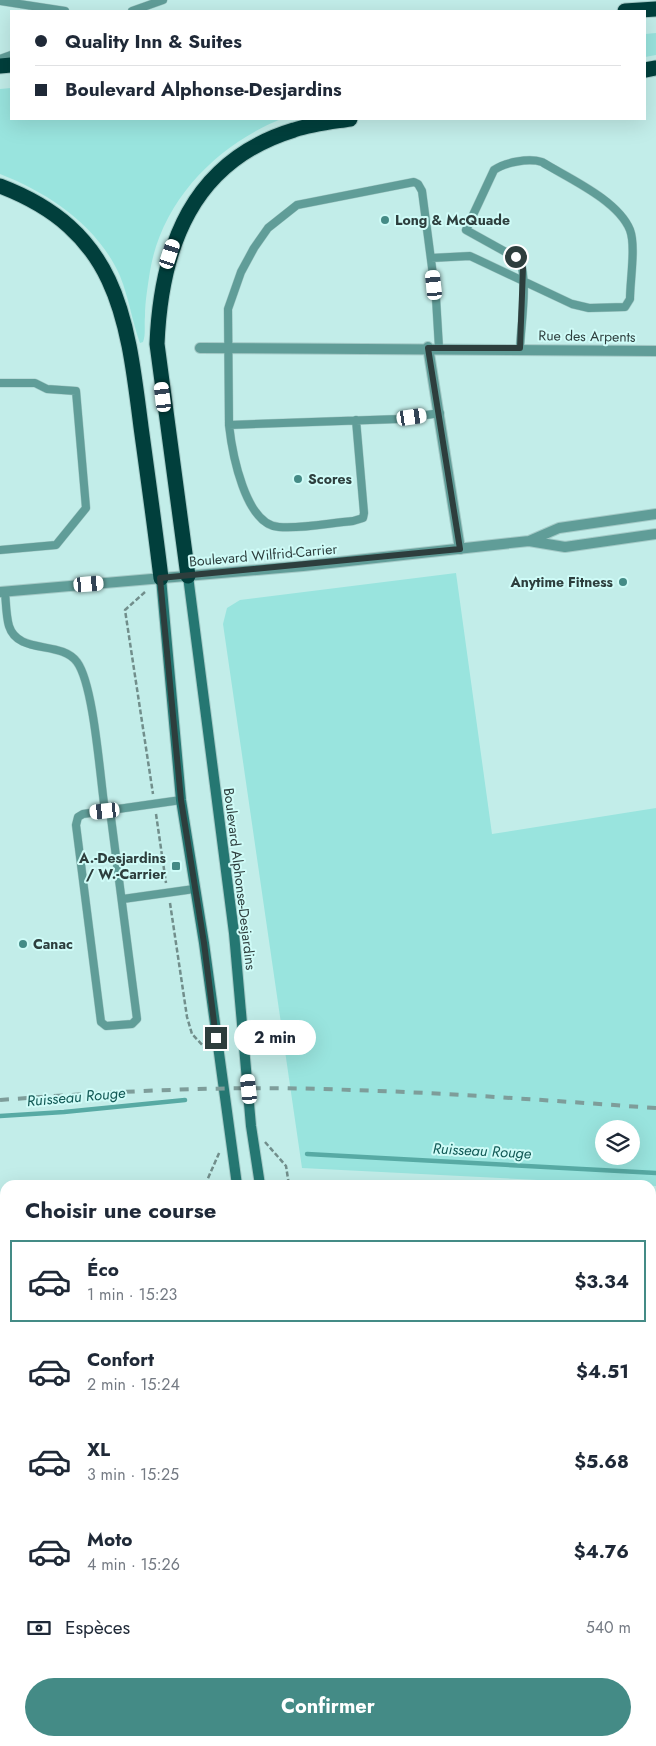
<!DOCTYPE html>
<html lang="fr">
<meta charset="utf-8">
<style>
:root{--surface:#fff;--page:#f2f2f3;--text:#1f2937;--muted:#747a83;--line:#e0e1e3;--accent:#448b86}
body{margin:0;font-family:Jost,sans-serif;background:var(--page);color:var(--text);height:100vh;display:flex;flex-direction:column;font-size:19px;white-space:nowrap}
*{box-sizing:border-box;margin:0}
p{font-size:16px;color:var(--muted)}
.icon{flex:none;width:28px;height:28px;fill:none;stroke:currentColor;stroke-width:2;stroke-linecap:round;stroke-linejoin:round}
.map{position:relative;flex:1;overflow:hidden}
.panel{position:absolute;left:0px;top:1180px;width:656px;height:566px;display:flex;flex-direction:column;background:var(--surface);border-radius:15px 15px 0 0;box-shadow:0 5px 20px #0002}
.panel>*{flex:none}
.hud{position:absolute;left:10px;top:10px;width:636px;height:110px;border-radius:0px;box-shadow:0 5px 20px #0002;display:grid;align-content:center;height:110px;padding:0 25px;background:var(--surface)}
.fabs{position:absolute;left:595px;top:1120px;display:grid;gap:10px}
.fabs a{display:grid;place-items:center;width:45px;height:45px;border-radius:50%;background:var(--surface);box-shadow:0 5px 20px #0002;font-size:25px}
.end{position:absolute;width:22px;height:22px;margin:-11px;border:6px solid #2d3e3d;background:#fff;box-shadow:0 0 0 2px #fff}
.from{border-radius:50%}
.bubble{position:absolute;height:35px;border-radius:18px;background:var(--surface);box-shadow:0 5px 20px #0002;font-size:16px;font-weight:700;line-height:35px;text-align:center}
.car{position:absolute;width:15px;height:30px;margin:-15px -8px;border-radius:6px;box-shadow:0 0 4px 1px #0007;background:linear-gradient(#fff 24%,#345 0 40%,#fff 0 76%,#345 0 86%,#fff 0)}
.hud b{display:flex;align-items:center;gap:18px;height:48px;font-size:19px}
.hud b+b{border-top:1px solid var(--line)}
.hud i{width:12px;height:12px;background:var(--text)}
ul{padding:0;list-style:none}
li{display:flex;align-items:center;gap:15px;height:82px;margin:0 10px 8px;padding:0 15px;border:2px solid transparent;border-radius:0px}
li div{flex:1}
li b{display:block;font-size:19px}
li em{font-style:normal;font-weight:700}
li.on{border-color:var(--accent)}
li>.icon{width:45px;height:45px;stroke-width:1.5}
h2{padding:0 25px;font-size:22px;line-height:60px}
.pay{display:flex;align-items:center;gap:12px;height:55px;padding:0 25px;font-size:19px}
.pay p{margin-inline-start:auto}
.action{display:flex;gap:10px;margin-top:auto;padding:10px 25px}
.action a{flex:1;height:58px;border-radius:30px;background:var(--accent);color:#fff;font-size:20px;font-weight:700;line-height:58px;text-align:center}
.map>svg:first-child{display:block}
.green{fill:#99e4de;fill-rule:evenodd}
.lines{fill:none;stroke-linecap:round;stroke-linejoin:round}
.stream{stroke:#57aaa4;stroke-width:4.5}
.service-casing{stroke:#a4cac7;stroke-width:9}
.minor-casing{stroke:#a4cac7;stroke-width:12}
.tertiary-casing{stroke:#a4cac7;stroke-width:12}
.secondary-casing{stroke:#a4cac7;stroke-width:12}
.motorway-casing{stroke:#a4cac7;stroke-width:17}
.path{stroke:#718e8b;stroke-width:2.5;stroke-dasharray:5 2.5;stroke-linecap:butt}
.service{stroke:#609d98;stroke-width:8}
.minor{stroke:#609d98;stroke-width:10}
.tertiary{stroke:#609d98;stroke-width:10}
.secondary{stroke:#257772;stroke-width:10}
.motorway{stroke:#013f3c;stroke-width:15}
.rail{stroke:#7e9d9a;stroke-width:4;stroke-dasharray:9 9;stroke-linecap:butt}
.route{stroke:#2d3e3d;stroke-width:6}
.poi-dot{fill:#448b86;stroke:#cffbf7;stroke-width:2}
.labels{text-anchor:middle;stroke-width:4;stroke-linejoin:round;paint-order:stroke}
.poi-label{font-size:14px;font-weight:bold;fill:#2d3e3d;stroke:#cffbf7;text-anchor:start}
.street-label{font-size:14px;fill:#2d3e3d;stroke:#cffbf7}
.water-label{font-size:15px;font-style:italic;fill:#105854;stroke:#cffbf7}
</style>
<div class="map">
<svg width="656" height="1746" viewBox="0 0 656 1746">
<rect width="100%" height="100%" fill="#c2ede9"/>
<path class="green" d="M656 33V55L645 57V34Z
M11 88V119H281C217 145 162 200 150 271 148 285 145 301 145 316 144 325 146 334 143 342L140 343C132 321 129 298 120 276 98 226 49 193 0 174V89Z
M456 573 492 834 656 808V1186L302 1168 223 624 227 608 240 600ZM604 1129H631V1156H604Z"/>
<g class="lines">
<path class="stream" d="M0 1116 64 1112 185 1100
M307 1154 656 1173"/>
<defs>
<path id="service" d="M0 1 65 11
M132 11 163 0
M0 59 11 55
M431 258 470 256 572 304 589 308 625 307 630 299C630 281 636 246 630 230 618 200 568 178 542 162 529 158 505 162 494 170L466 230 520 260C528 282 521 324 520 348
M439 348 436 298 422 191 418 184 414 182 297 205 268 228 254 248 241 272 228 309 229 425 399 419 440 413
M0 383H35L47 389 76 391 86 508 56 545 0 550
M229 425C232 452 245 525 279 527 303 529 329 523 353 521L363 518 364 513 356 420
M5 592C6 602 6 616 9 626 18 655 61 640 77 662 94 685 100 778 105 811
M110 810 137 1019 132 1024 106 1026 101 1022 76 825 78 817 83 814 181 800
M123 899 194 889
M651 1256 656 1255
M651 1586 656 1585
M651 1611H656
M579 1741 580 1746"/>
<path id="minor" d="M428 347 460 549
M200 348 656 351
M646 1746 656 1745"/>
<path id="tertiary" d="M529 541 559 528 656 514
M0 592 303 566 529 541 565 547 656 534"/>
<path id="secondary" d="M188 576 234 933 251 1126 260 1185
M161 578 181 800 204 943 237 1185
M307 1741 308 1746
M336 1741 337 1746"/>
<path id="motorway" d="M625 11 656 9
M0 66 11 65
M645 70 656 68
M0 186C118 231 127 316 141 427 148 478 155 528 161 578
M188 576 157 344C161 247 192 161 294 130 312 124 331 122 350 119"/>
</defs>
<use href="#service" class="service-casing"/>
<use href="#minor" class="minor-casing"/>
<use href="#tertiary" class="tertiary-casing"/>
<use href="#secondary" class="secondary-casing"/>
<use href="#motorway" class="motorway-casing"/>
<path class="path" d="M145 592 125 610 153 794
M156 814 166 883
M170 903 187 1017 192 1034 207 1050
M265 1142 286 1166 289 1185
M205 1185 220 1151
M651 1725 656 1724
M280 1741V1746
M496 1746 531 1741"/>
<use href="#service" class="service"/>
<use href="#minor" class="minor"/>
<use href="#tertiary" class="tertiary"/>
<use href="#secondary" class="secondary"/>
<use href="#motorway" class="motorway"/>
<path class="rail" d="M0 1100C116 1091 234 1085 351 1090 453 1093 554 1101 656 1108"/>
</g>
<g class="lines">
<path class="route" d="M216 1038 204 943 181 800 160 578 460 549 428 348H520L523 268 516 257"/>
</g>
<g class="poi-dot">
<circle cx="385" cy="220" r="5"/>
<circle cx="298" cy="479" r="5"/>
<circle cx="623" cy="582" r="5"/>
<rect x="171" y="861" width="10" height="10" rx="2.5"/>
<circle cx="23" cy="944" r="5"/>
</g>
<g class="labels">
<g class="poi-label">
<text x="395" y="225">Long &amp; McQuade</text>
<text x="308" y="484">Scores</text>
<text x="613" y="587" text-anchor="end">Anytime Fitness</text>
<text x="166" y="863" text-anchor="end">A.-Desjardins<tspan x="166" dy="16">/ W.-Carrier</tspan></text>
<text x="33" y="949">Canac</text>
</g>
<g class="street-label">
<text transform="translate(587 336) rotate(1)" y="5">Rue des Arpents</text>
<text transform="translate(263 555) rotate(-5)" y="5">Boulevard Wilfrid-Carrier</text>
<text transform="translate(240 879) rotate(83)" y="5">Boulevard Alphonse-Desjardins</text>
</g>
<g class="water-label">
<text transform="translate(76 1097) rotate(-5)" y="5">Ruisseau Rouge</text>
<text transform="translate(482 1151) rotate(3)" y="5">Ruisseau Rouge</text>
</g>
</g>
</svg>
<div class="fabs">
<a><svg class="icon" aria-label="layers" viewBox="0 0 24 24"><path d="M12 4l9 5-9 5-9-5zM3 14l9 5 9-5"/></svg></a>
</div>
<i class="end from" style="left:516px;top:257px"></i>
<i class="end" style="left:216px;top:1038px"></i>
<div class="bubble" style="left:234px;top:1020px;width:82px">2 min</div>
<i class="car" style="left:170px;top:254px;rotate:18deg"></i>
<i class="car" style="left:434px;top:285px;rotate:354deg"></i>
<i class="car" style="left:163px;top:397px;rotate:353deg"></i>
<i class="car" style="left:412px;top:417px;rotate:82deg"></i>
<i class="car" style="left:89px;top:584px;rotate:85deg"></i>
<i class="car" style="left:105px;top:811px;rotate:264deg"></i>
<i class="car" style="left:249px;top:1089px;rotate:354deg"></i>
<div class="hud">
<b><i class="from"></i>Quality Inn &amp; Suites</b>
<b><i></i>Boulevard Alphonse-Desjardins</b>
</div>
<section class="panel">
<h2>Choisir une course</h2>
<ul>
<li class="on"><svg class="icon" aria-label="car" viewBox="0 0 24 24"><path d="M5 17H2v-5l4-1 3-4h7l3 4 3 1v5h-3M9 17h6M6 11h13"/><circle cx="7" cy="17" r="2"/><circle cx="17" cy="17" r="2"/></svg><div><b>Éco</b><p>1 min · 15:23</p></div><em>$3.34</em></li>
<li><svg class="icon" aria-label="car" viewBox="0 0 24 24"><path d="M5 17H2v-5l4-1 3-4h7l3 4 3 1v5h-3M9 17h6M6 11h13"/><circle cx="7" cy="17" r="2"/><circle cx="17" cy="17" r="2"/></svg><div><b>Confort</b><p>2 min · 15:24</p></div><em>$4.51</em></li>
<li><svg class="icon" aria-label="car" viewBox="0 0 24 24"><path d="M5 17H2v-5l4-1 3-4h7l3 4 3 1v5h-3M9 17h6M6 11h13"/><circle cx="7" cy="17" r="2"/><circle cx="17" cy="17" r="2"/></svg><div><b>XL</b><p>3 min · 15:25</p></div><em>$5.68</em></li>
<li><svg class="icon" aria-label="car" viewBox="0 0 24 24"><path d="M5 17H2v-5l4-1 3-4h7l3 4 3 1v5h-3M9 17h6M6 11h13"/><circle cx="7" cy="17" r="2"/><circle cx="17" cy="17" r="2"/></svg><div><b>Moto</b><p>4 min · 15:26</p></div><em>$4.76</em></li>
</ul>
<div class="pay"><svg class="icon" aria-label="cash" viewBox="0 0 24 24"><path d="M3 7h18v10H3z"/><circle cx="12" cy="12" r="2"/></svg>Espèces<p>540 m</p></div>
<div class="action"><a>Confirmer</a></div>
</section>
</div>
